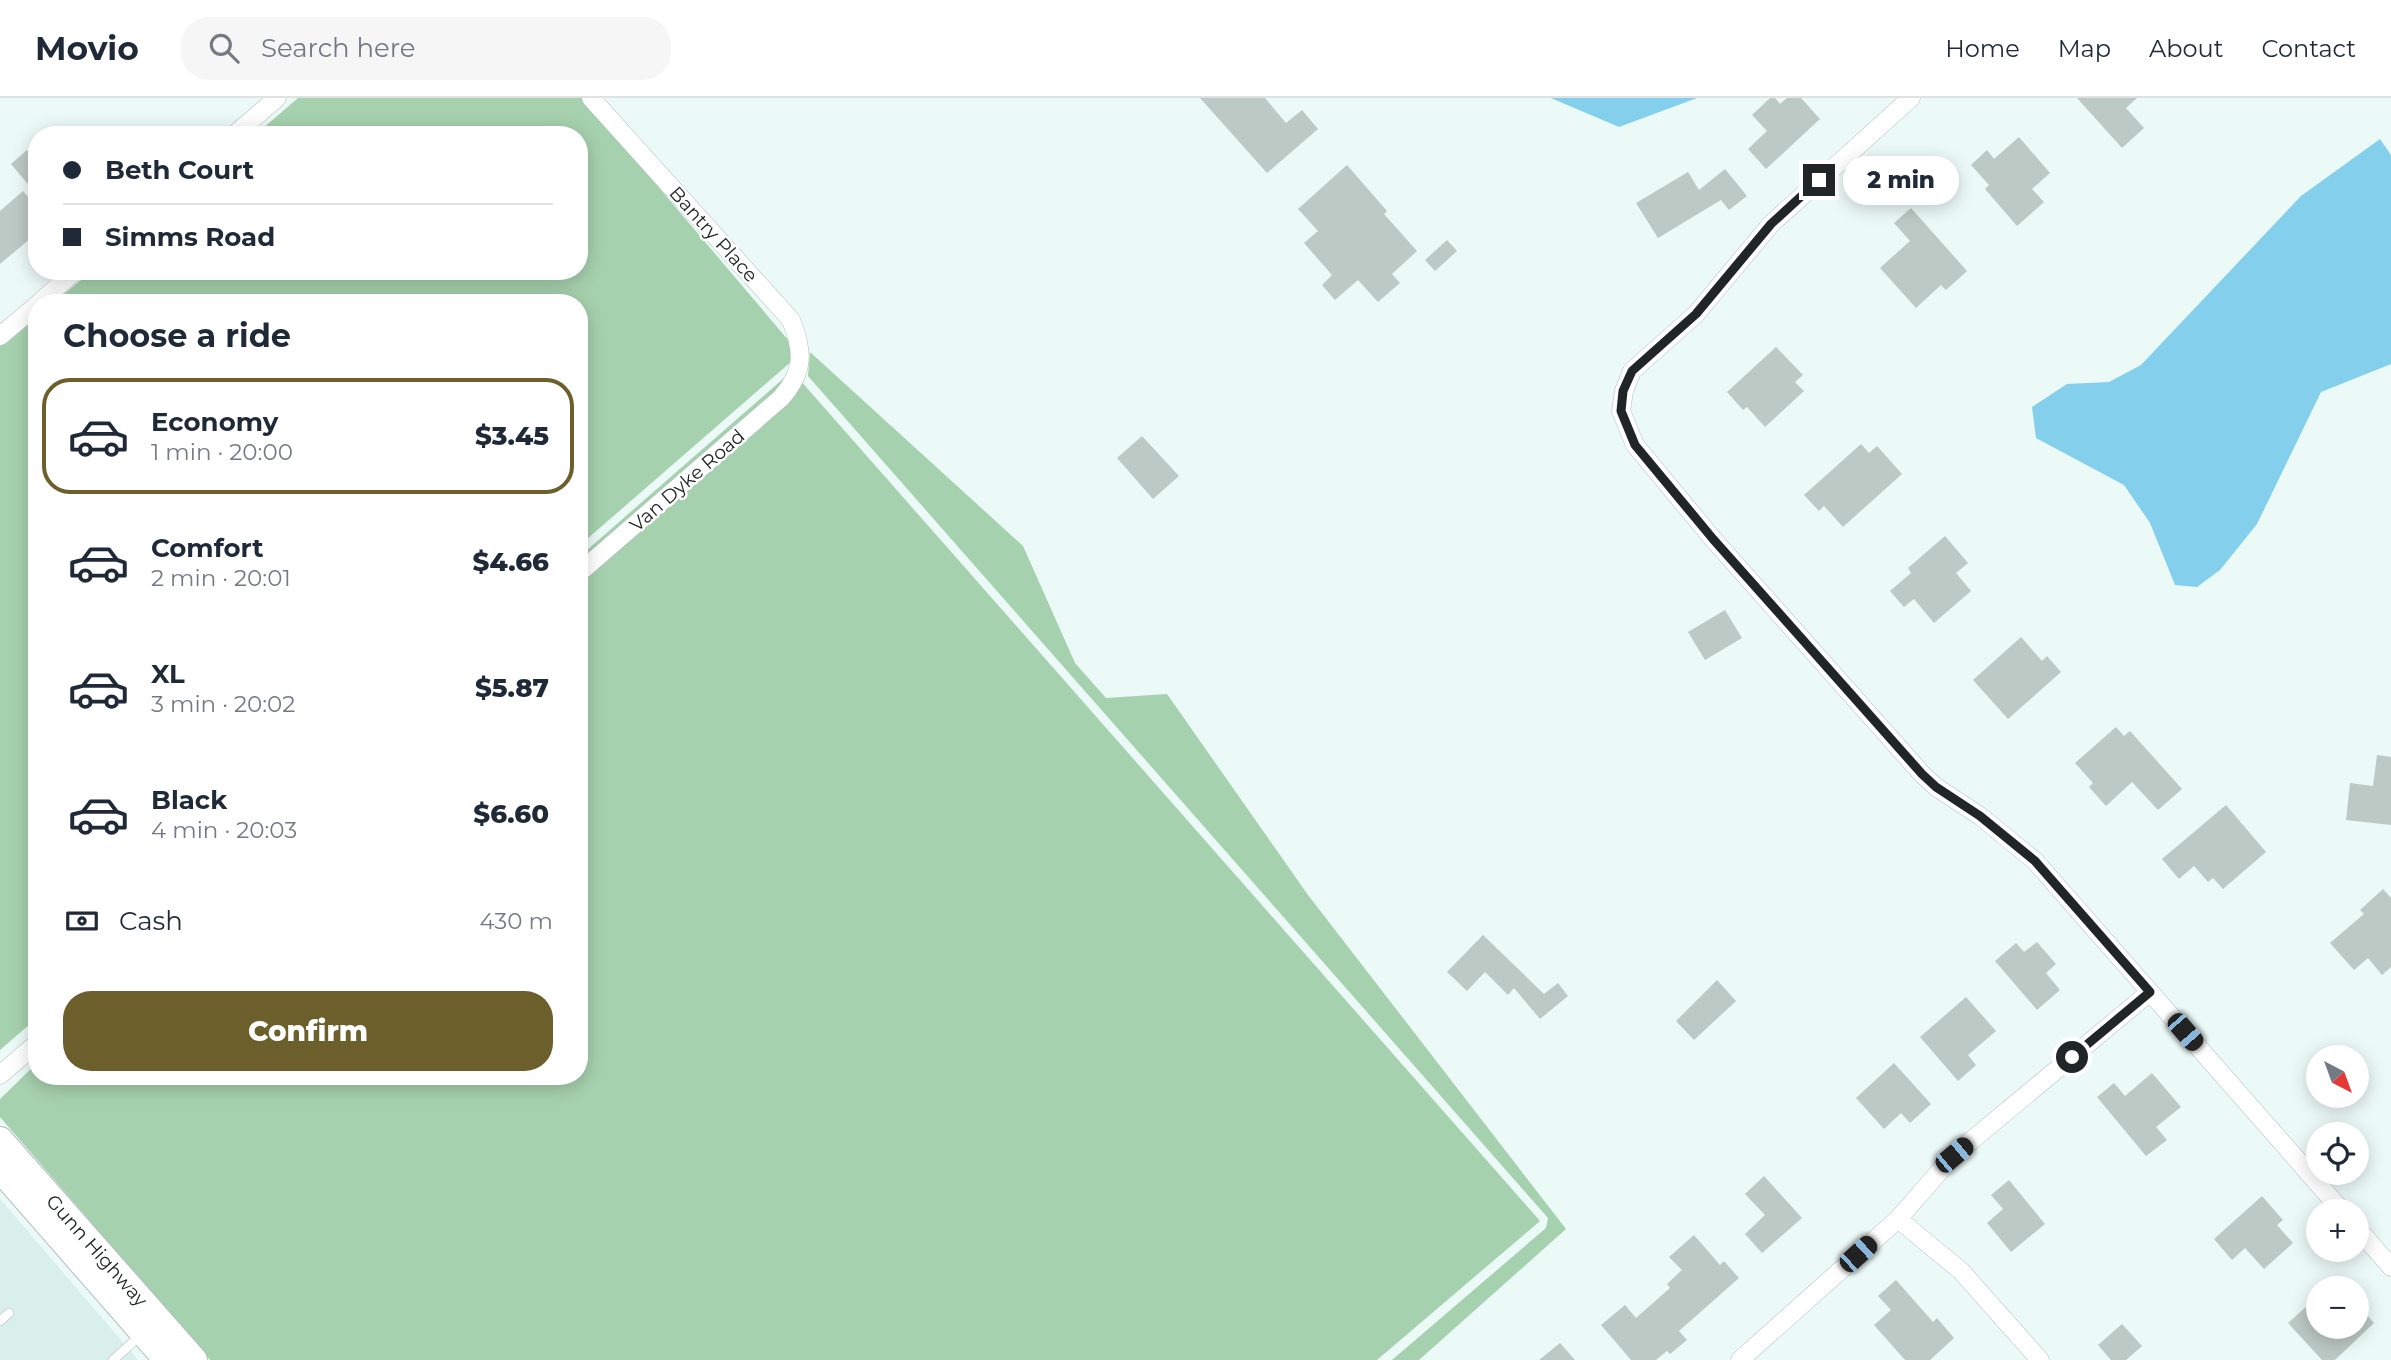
<!DOCTYPE html>
<meta charset="utf-8">
<style>
:root{--surface:#fff;--page:#f6f6f7;--text:#1f2937;--muted:#747a83;--line:#e0e1e3;--accent:#6d5f2c}
body{margin:0;font-family:Montserrat,sans-serif;background:var(--page);color:var(--text);height:100vh;display:flex;flex-direction:column;font-size:26px;white-space:nowrap}
*{box-sizing:border-box;margin:0}
p{font-size:23px;color:var(--muted)}
.icon{flex:none;width:38px;height:38px;fill:none;stroke:currentColor;stroke-width:2;stroke-linecap:round;stroke-linejoin:round}
.map{position:relative;flex:1;overflow:hidden}
.panel{position:absolute;left:28px;top:196px;width:560px;height:791px;display:flex;flex-direction:column;background:var(--surface);border-radius:28px;box-shadow:0 4px 18px #0003}
.panel>*{flex:none}
.guide{position:absolute;left:28px;top:28px;width:560px;height:154px;border-radius:28px;box-shadow:0 4px 18px #0003;display:grid;align-content:center;height:154px;padding:0 35px;background:var(--surface)}
.needle{width:46px;rotate:139deg}
.buttons{position:absolute;left:2306px;top:947px;display:grid;gap:14px}
.buttons a{display:grid;place-items:center;width:63px;height:63px;border-radius:50%;background:var(--surface);box-shadow:0 4px 18px #0003;font-size:35px}
.end{position:absolute;width:32px;height:32px;margin:-16px;border:9px solid #202525;background:#fff;box-shadow:0 0 0 4px #fff}
.from{border-radius:50%}
.bubble{position:absolute;height:49px;border-radius:24px;background:var(--surface);box-shadow:0 4px 18px #0003;font-size:23px;font-weight:800;line-height:49px;text-align:center}
.car{position:absolute;width:21px;height:42px;margin:-21px -10px;border-radius:9px;box-shadow:0 0 5px 2px #0007;background:linear-gradient(#222 24%,#8ab4d8 0 40%,#222 0 76%,#8ab4d8 0 86%,#222 0)}
.guide b{display:flex;align-items:center;gap:24px;height:66px;font-size:26px}
.guide b+b{border-top:2px solid var(--line)}
.guide i{width:18px;height:18px;background:var(--text)}
ul{padding:0;list-style:none}
li{display:flex;align-items:center;gap:21px;height:116px;margin:0 14px 10px;padding:0 21px;border:4px solid transparent;border-radius:28px}
li div{flex:1}
li b{display:block;font-size:26px}
li em{font-style:normal;font-weight:800}
li.active{border-color:var(--accent)}
li>.icon{width:63px;height:63px;stroke-width:1.5}
h2{padding:0 35px;font-size:32px;line-height:84px}
.pay{display:flex;align-items:center;gap:18px;height:77px;padding:0 35px;font-size:26px}
.pay p{margin-inline-start:auto}
.button{display:flex;gap:14px;margin-top:auto;padding:14px 35px}
.button a{flex:1;height:80px;border-radius:28px;background:var(--accent);color:#fff;font-size:28px;font-weight:800;line-height:80px;text-align:center}
header{display:flex;align-items:center;gap:42px;box-sizing:border-box;height:98px;padding:0 35px;background:var(--surface);border-bottom:2px solid var(--line)}
header strong{font-size:33px}
nav{display:flex;gap:38px;margin-inline-start:auto;font-size:24px}
.search{width:490px;height:63px;background:var(--page);display:flex;align-items:center;gap:18px;box-sizing:border-box;padding:0 24px;border-radius:28px;color:var(--muted);font-size:26px}
.map>svg:first-child{display:block}
.built{fill:#d8efec}
.green{fill:#a6d1ae}
.water{fill:#83cfec}
.building{fill:#bdc9c4}
.lines{fill:none;stroke-linecap:round;stroke-linejoin:round}
.lane-casing{stroke:#b2bfbd;stroke-width:10}
.street-casing{stroke:#b2bfbd;stroke-width:19}
.secondary-casing{stroke:#b2bfbd;stroke-width:28}
.lane{stroke:#fff;stroke-width:9}
.street{stroke:#fff;stroke-width:18}
.secondary{stroke:#fff;stroke-width:26}
.route{stroke:#202525;stroke-width:9}
.labels{text-anchor:middle;stroke-width:5;stroke-linejoin:round;paint-order:stroke}
.street-label{font-size:19px;fill:#202525;stroke:#fff}
</style>
<header>
<strong>Movio</strong>
<div class="search"><svg class="icon" aria-label="search" viewBox="0 0 24 24"><circle cx="10" cy="10" r="6"/><path d="M15 15l6 6"/></svg>Search here</div>
<nav><a>Home</a><a>Map</a><a>About</a><a>Contact</a></nav>
</header>
<div class="map">
<svg width="2391" height="1262" viewBox="0 0 2391 1262">
<rect width="100%" height="100%" fill="#ebf9f7"/>
<path class="built" d="M0 1101 138 1262H0Z"/>
<path class="green" d="M298 0H583L800 256 579 448V205H53L92 173H579V37H255Z
M37 218V920L0 952V248Z
M810 254 1023 448 1075 565 1106 600 1167 596 1308 797 1566 1131 1419 1262H1392L1546 1130 1548 1120 808 278Z
M792 273 1540 1123 1377 1262H210L0 1019V1001L37 965V978H579V459Z"/>
<path class="water" d="M1551 0H1697L1619 29Z
M2380 41 2391 57V266L2321 294 2257 426 2220 472 2197 489 2175 487 2150 425 2124 387 2036 340 2032 309 2067 286 2109 284 2141 267 2301 98Z"/>
<path class="building" d="M1200 0H1265L1286 25 1302 12 1318 31 1267 75Z
M1770 0H1775L1780 6 1787 0H1801L1820 21 1766 71 1748 51 1767 33 1752 17Z
M2077 0H2137L2126 10 2144 30 2122 50Z
M2019 39 2050 75 2032 91 2044 104 2017 128 1985 91 1989 87 1971 67 1987 52 1994 61Z
M27 52 37 64V97L11 66Z
M1347 67 1387 113 1384 116 1417 153 1392 176 1400 185 1378 204 1358 182 1335 202 1322 187 1332 177 1304 145 1318 133 1298 111Z
M1725 71 1747 98 1729 112 1721 102 1658 140 1636 105 1688 74 1699 92Z
M23 93 37 110V135L0 166V113Z
M1911 110 1967 173 1946 192 1941 187 1916 210 1880 170 1910 143 1894 125Z
M1447 142 1457 153 1435 173 1425 162Z
M1776 249 1803 277 1795 284 1804 293 1765 329 1747 309 1743 312 1727 294Z
M1142 338 1179 378 1153 401 1117 360Z
M1861 346 1869 355 1877 348 1902 376 1843 429 1824 408 1819 413 1804 397Z
M1945 438 1968 465 1956 475 1971 493 1934 525 1914 501 1904 509 1890 493 1911 475 1908 470Z
M1725 512 1742 540 1705 562 1688 534Z
M2021 539 2042 563 2047 558 2061 574 2008 621 1973 582Z
M2116 629 2124 638 2130 633 2182 691 2158 712 2132 684 2106 708 2089 689 2093 685 2075 665Z
M2377 657 2391 659V727L2346 722 2350 685 2373 688Z
M2226 707 2266 754 2223 791 2213 780 2208 784 2194 768 2179 781 2162 761Z
M2383 791 2391 800V869L2382 877 2368 860 2354 872 2330 845 2364 816 2360 812Z
M1483 837 1544 896 1558 885 1568 898 1540 921 1514 890 1508 897 1485 874 1467 893 1447 874Z
M2037 844 2056 866 2046 875 2060 892 2037 912 1995 863 2016 845 2024 854Z
M1717 882 1736 903 1694 942 1676 923Z
M1966 899 1996 933 1968 957 1976 967 1958 983 1920 939Z
M1894 965 1931 1006 1910 1025 1901 1015 1884 1031 1856 1000Z
M2152 975 2181 1009 2156 1029 2167 1042 2146 1058 2097 999 2114 985 2125 998Z
M1764 1078 1802 1120 1762 1155 1745 1136 1765 1117 1745 1096Z
M2009 1082 2045 1126 2011 1154 1987 1125 2003 1111 1991 1097Z
M2262 1098 2283 1122 2277 1127 2293 1145 2264 1171 2245 1150 2232 1162 2214 1141Z
M1694 1137 1720 1167 1724 1163 1739 1180 1679 1233 1687 1242 1670 1256 1667 1253 1656 1262H1631L1601 1227 1625 1207 1636 1220 1670 1190 1667 1186 1682 1172 1669 1159Z
M1896 1182 1933 1224 1937 1220 1954 1240 1930 1262H1905L1874 1227 1891 1212 1878 1198Z
M2319 1197V1228H2357V1206L2374 1225 2335 1262H2322L2288 1225Z
M2122 1226 2142 1248 2126 1262H2111L2098 1247Z
M1560 1245 1575 1262H1539Z"/>
<g class="lines">
<defs>
<path id="lane" d="M0 1223 9 1215
M113 1262 142 1236"/>
<path id="street" d="M1911 0 1771 126 1696 216 1632 273 1624 293 1621 313 1635 347 1713 441 1922 676 1936 689 1980 718 2035 763 2342 1113
M234 37 277 0
M39 205 75 173
M0 238 37 207
M579 475 781 300C804 274 804 254 791 222L591 0
M0 977 37 945
M1898 1121 1961 1173 2040 1262
M2357 1130 2391 1169
M1740 1262 1898 1121 1954 1057 2150 894"/>
<g id="secondary">
<path id="s1" d="M0 1042 194 1262"/>
<path d="M0 1071 167 1262"/>
</g>
</defs>
<use href="#lane" class="lane-casing"/>
<use href="#street" class="street-casing"/>
<use href="#secondary" class="secondary-casing"/>
<use href="#lane" class="lane"/>
<use href="#street" class="street"/>
<use href="#secondary" class="secondary"/>
</g>
<g class="lines">
<path class="route" d="M1819 82 1771 126 1696 216 1632 273 1623 293 1621 313 1635 347 1713 441 1922 676 1936 689 1980 718 2035 763 2150 894 2072 959"/>
</g>
<g class="labels">
<g class="street-label">
<text transform="translate(714 136) rotate(48)" y="7">Bantry Place</text>
<text transform="translate(687 382) rotate(-41)" y="7">Van Dyke Road</text>
<text dy="7" stroke="none"><textPath href="#s1" startOffset="147">Gunn Highway</textPath></text>
</g>
</g>
</svg>
<div class="buttons">
<a><svg class="needle" viewBox="-14 -14 28 28"><path d="M0-13l5 13h-10z" fill="#e53935"/><path d="M0 13l5-13h-10z" fill="#747a83"/></svg></a>
<a><svg class="icon" aria-label="locate" viewBox="0 0 24 24"><circle cx="12" cy="12" r="6"/><path d="M12 2v4M12 18v4M2 12h4M18 12h4"/></svg></a>
<a>+</a>
<a>−</a>
</div>
<i class="end from" style="left:2072px;top:959px"></i>
<i class="end" style="left:1819px;top:82px"></i>
<div class="bubble" style="left:1843px;top:58px;width:116px">2 min</div>
<i class="car" style="left:2185px;top:934px;rotate:139deg"></i>
<i class="car" style="left:1954px;top:1057px;rotate:50deg"></i>
<i class="car" style="left:1858px;top:1156px;rotate:48deg"></i>
<div class="guide">
<b><i class="from"></i>Beth Court</b>
<b><i></i>Simms Road</b>
</div>
<section class="panel">
<h2>Choose a ride</h2>
<ul>
<li class="active"><svg class="icon" aria-label="car" viewBox="0 0 24 24"><path d="M5 17H2v-5l4-1 3-4h7l3 4 3 1v5h-3M9 17h6M6 11h13"/><circle cx="7" cy="17" r="2"/><circle cx="17" cy="17" r="2"/></svg><div><b>Economy</b><p>1 min · 20:00</p></div><em>$3.45</em></li>
<li><svg class="icon" aria-label="car" viewBox="0 0 24 24"><path d="M5 17H2v-5l4-1 3-4h7l3 4 3 1v5h-3M9 17h6M6 11h13"/><circle cx="7" cy="17" r="2"/><circle cx="17" cy="17" r="2"/></svg><div><b>Comfort</b><p>2 min · 20:01</p></div><em>$4.66</em></li>
<li><svg class="icon" aria-label="car" viewBox="0 0 24 24"><path d="M5 17H2v-5l4-1 3-4h7l3 4 3 1v5h-3M9 17h6M6 11h13"/><circle cx="7" cy="17" r="2"/><circle cx="17" cy="17" r="2"/></svg><div><b>XL</b><p>3 min · 20:02</p></div><em>$5.87</em></li>
<li><svg class="icon" aria-label="car" viewBox="0 0 24 24"><path d="M5 17H2v-5l4-1 3-4h7l3 4 3 1v5h-3M9 17h6M6 11h13"/><circle cx="7" cy="17" r="2"/><circle cx="17" cy="17" r="2"/></svg><div><b>Black</b><p>4 min · 20:03</p></div><em>$6.60</em></li>
</ul>
<div class="pay"><svg class="icon" aria-label="cash" viewBox="0 0 24 24"><path d="M3 7h18v10H3z"/><circle cx="12" cy="12" r="2"/></svg>Cash<p>430 m</p></div>
<div class="button"><a>Confirm</a></div>
</section>
</div>
